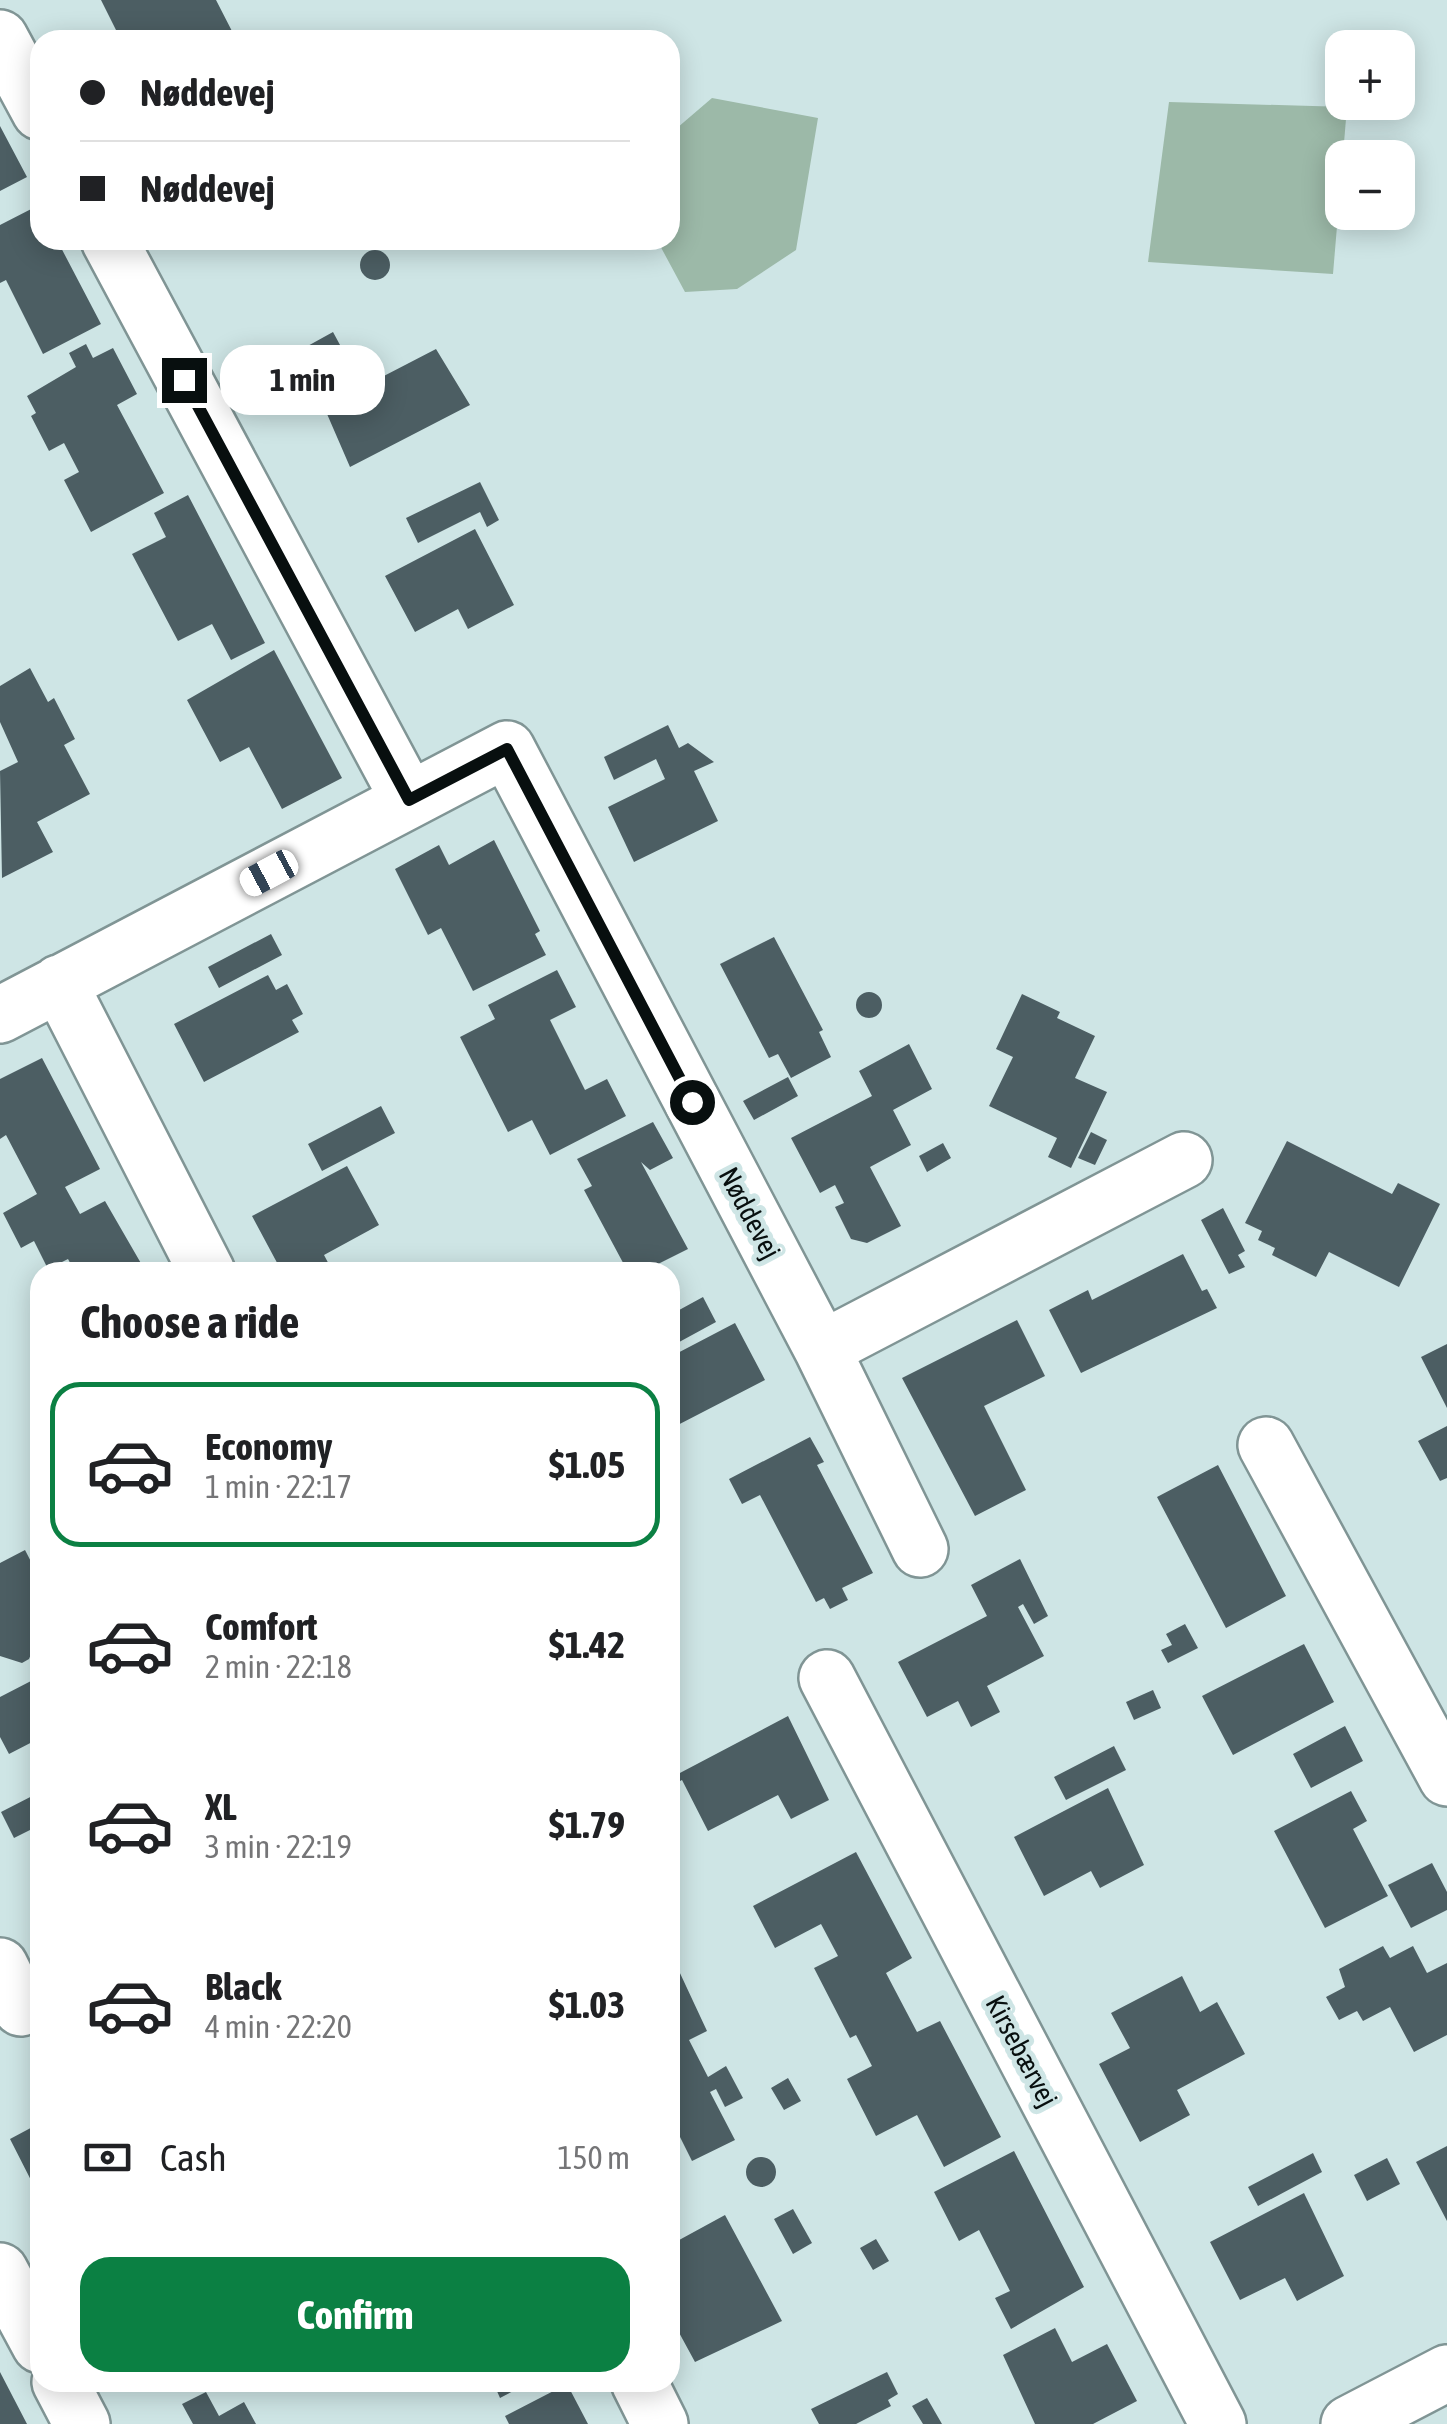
<!DOCTYPE html>
<meta charset="utf-8">
<style>
:root{--surface:#fff;--page:#f2f2f2;--text:#202124;--muted:#757577;--line:#e0e0e0;--accent:#0b8043}
body{margin:0;font-family:"Asap Condensed",sans-serif;background:var(--page);color:var(--text);height:100vh;display:flex;flex-direction:column;font-size:38px;white-space:nowrap}
*{box-sizing:border-box;margin:0}
p{font-size:32px;color:var(--muted)}
.icon{flex:none;width:55px;height:55px;fill:none;stroke:currentColor;stroke-width:2;stroke-linecap:round;stroke-linejoin:round}
.map{position:relative;flex:1;overflow:hidden}
.side{position:absolute;left:30px;top:1262px;width:650px;height:1130px;display:flex;flex-direction:column;background:var(--surface);border-radius:30px;box-shadow:0 5px 25px #0003}
.side>*{flex:none}
.top-card{position:absolute;left:30px;top:30px;width:650px;height:220px;border-radius:30px;box-shadow:0 5px 25px #0003;display:grid;align-content:center;height:220px;padding:0 50px;background:var(--surface)}
.buttons{position:absolute;left:1325px;top:30px;display:grid;gap:20px}
.buttons a{display:grid;place-items:center;width:90px;height:90px;border-radius:20px;background:var(--surface);box-shadow:0 5px 25px #0003;font-size:50px}
.end{position:absolute;width:45px;height:45px;margin:-22px;border:12px solid #080f0f;background:#fff;box-shadow:0 0 0 5px #fff}
.from{border-radius:50%}
.bubble{position:absolute;height:70px;border-radius:30px;background:var(--surface);box-shadow:0 5px 25px #0003;font-size:32px;font-weight:700;line-height:70px;text-align:center}
.car{position:absolute;width:30px;height:60px;margin:-30px -15px;border-radius:12px;box-shadow:0 0 8px 2px #0007;background:linear-gradient(#fff 24%,#345 0 40%,#fff 0 76%,#345 0 86%,#fff 0)}
.top-card b{display:flex;align-items:center;gap:35px;height:95px;font-size:38px}
.top-card b+b{border-top:2px solid var(--line)}
.top-card i{width:25px;height:25px;background:var(--text)}
ul{padding:0;list-style:none}
li{display:flex;align-items:center;gap:30px;height:165px;margin:0 20px 15px;padding:0 30px;border:5px solid transparent;border-radius:30px}
li div{flex:1}
li b{display:block;font-size:38px}
li em{font-style:normal;font-weight:700}
li.current{border-color:var(--accent)}
li>.icon{width:90px;height:90px;stroke-width:1.5}
h2{padding:0 50px;font-size:45px;line-height:120px}
.pay{display:flex;align-items:center;gap:25px;height:110px;padding:0 50px;font-size:38px}
.pay p{margin-inline-start:auto}
.button{display:flex;gap:20px;margin-top:auto;padding:20px 50px}
.button a{flex:1;height:115px;border-radius:30px;background:var(--accent);color:#fff;font-size:40px;font-weight:700;line-height:115px;text-align:center}
.map>svg:first-child{display:block}
.green{fill:#9cb9a8}
.building{fill:#4c5e63}
.lines{fill:none;stroke-linecap:round;stroke-linejoin:round}
.minor-casing{stroke:#809595;stroke-width:60}
.minor{stroke:#fff;stroke-width:55}
.route{stroke:#080f0f;stroke-width:12}
.labels{text-anchor:middle;stroke-width:10;stroke-linejoin:round;paint-order:stroke}
.street-label{font-size:28px;fill:#080f0f;stroke:#cee5e5}
</style>
<div class="map">
<svg width="1447" height="2424" viewBox="0 0 1447 2424">
<rect width="100%" height="100%" fill="#cee5e5"/>
<path class="green" d="M712 98 818 118 796 250 737 289 685 292 657 240H670V134Z
M1169 102 1347 107 1333 274 1148 262Z"/>
<path class="building" d="M101 0H216L235 37 173 40 166 33 152 40H121Z
M0 126 27 177 0 191Z
M39 205 40 240H57L101 324 43 354 6 280 0 283V225Z
M360 265a15 15 0 1 1 30 0a15 15 0 1 1-30 0Z
M333 332 359 380 320 401 295 353Z
M86 344 93 358 113 348 137 394 117 405 164 493 91 532 64 480 79 472 64 443 49 451 31 416 36 413 27 396 76 367 69 353Z
M436 349 470 405 350 467 324 407Z
M480 482 499 520 487 527 480 512 418 543 406 518Z
M188 495 265 643 231 660 212 624 178 641 132 554 166 537 154 513Z
M475 529 514 605 468 629 458 609 415 632 385 576Z
M274 650 342 778 282 809 249 747 220 762 187 700Z
M30 668 48 702 54 698 75 739 64 745 90 794 37 822 53 852 2 878 0 771 18 762 0 722V686Z
M668 725 679 748 688 743 714 762 694 771 718 821 634 862 608 807 665 779 656 759 614 780 604 757Z
M494 840 540 931 535 934 546 955 473 991 441 928 428 935 395 869 439 845 449 865Z
M271 934 282 955 219 988 208 967Z
M774 937 823 1030 819 1032 831 1057 791 1078 778 1054 769 1058 720 964Z
M557 970 576 1007 550 1020 585 1090 607 1079 626 1116 550 1155 532 1120 508 1132 460 1037 495 1019 488 1005Z
M268 975 276 990 287 984 303 1014 292 1020 299 1032 204 1082 174 1024Z
M856 1005a13 13 0 1 1 26 0a13 13 0 1 1-26 0Z
M1022 994 1060 1012 1057 1018 1095 1036 1075 1078 1107 1092 1071 1168 1048 1157 1057 1138 989 1106 1013 1057 996 1049Z
M909 1044 932 1089 893 1110 911 1145 870 1167 901 1226 867 1243 851 1239 835 1207 844 1203 835 1185 820 1193 791 1138 872 1096 859 1071Z
M42 1058 100 1169 65 1187 80 1214 105 1201 146 1272H75L68 1259 48 1269 34 1241 21 1248 3 1213 37 1194 6 1135 0 1139V1079Z
M788 1077 798 1096 754 1120 743 1101Z
M381 1106 395 1133 322 1171 308 1144Z
M653 1122 673 1158 650 1170 641 1162 688 1249 642 1272H628L584 1190 592 1186 577 1159Z
M1091 1132 1107 1140 1095 1165 1078 1158Z
M1287 1141 1392 1194 1398 1183 1440 1204 1399 1287 1329 1252 1316 1277 1272 1255 1275 1248 1258 1240 1262 1231 1245 1223Z
M943 1143 951 1158 927 1172 919 1156Z
M347 1166 379 1225 324 1255 333 1272H282L252 1216Z
M1223 1208 1245 1251 1238 1255 1245 1267 1229 1274 1201 1220Z
M1183 1254 1202 1291 1207 1289 1217 1308 1081 1373 1049 1310 1088 1290 1092 1300Z
M703 1297 716 1322 670 1347V1315Z
M1017 1320 1045 1376 984 1406 1026 1490 975 1516 902 1378Z
M735 1323 765 1380 670 1429V1357Z
M1447 1344V1408L1421 1357Z
M1447 1426V1478L1440 1481 1418 1441Z
M810 1437 824 1462 817 1465 873 1573 842 1588 848 1600 830 1609 824 1598 816 1602 760 1495 742 1504 729 1479Z
M1218 1465 1286 1596 1226 1628 1157 1497Z
M25 1550 40 1579V1621L30 1627 37 1640 29 1659 22 1663 0 1656V1563Z
M1020 1559 1048 1616 1034 1624 1023 1604 1018 1607 1044 1656 987 1686 1000 1712 971 1727 958 1701 927 1717 898 1662 987 1616 971 1585Z
M1185 1624 1198 1648 1168 1663 1161 1650 1172 1645 1166 1634Z
M1304 1644 1334 1702 1233 1755 1202 1696Z
M31 1681 40 1698V1738L9 1754 0 1737V1697Z
M1153 1690 1161 1708 1134 1720 1126 1702Z
M788 1716 829 1800 791 1819 778 1795 708 1831 682 1780 670 1786V1758L678 1774Z
M1345 1726 1363 1761 1311 1788 1293 1754Z
M1114 1746 1126 1770 1066 1800 1054 1777Z
M1108 1788 1144 1865 1100 1888 1091 1871 1044 1896 1014 1837Z
M1351 1791 1367 1821 1353 1829 1388 1896 1325 1928 1274 1831Z
M40 1792V1825L14 1838 1 1812Z
M856 1852 912 1958 886 1973 917 2032 940 2021 1001 2137 944 2167 917 2115 876 2136 847 2079 872 2066 856 2035 850 2038 814 1968 838 1956 821 1924 775 1948 753 1906Z
M1432 1863 1447 1892V1910L1411 1928 1388 1885Z
M1383 1946 1390 1958 1413 1946 1427 1973 1447 1963V2035L1414 2052 1390 2007 1363 2021 1357 2011 1339 2020 1326 1997 1345 1987 1339 1969Z
M679 1971 707 2031 689 2040 708 2077 726 2066 743 2098 725 2107 716 2089 710 2092 735 2140 692 2161 670 2117V1975Z
M1182 1976 1200 2012 1217 2002 1245 2054 1177 2090 1190 2115 1140 2142 1099 2064 1130 2048 1111 2013Z
M788 2078 801 2101 784 2110 771 2088Z
M40 2123V2190L37 2192 10 2139Z
M1447 2146V2221L1416 2162Z
M1014 2151 1084 2287 1011 2329 995 2298 1010 2291 979 2230 959 2241 934 2192Z
M1313 2153 1322 2172 1258 2206 1248 2187Z
M746 2172a15 15 0 1 1 30 0a15 15 0 1 1-30 0Z
M1387 2158 1400 2184 1367 2201 1354 2175Z
M1304 2193 1344 2276 1297 2301 1285 2278 1240 2300 1210 2242Z
M793 2209 812 2243 793 2254 774 2219Z
M725 2215 782 2321 695 2362 670 2316V2280L679 2274 670 2257V2245Z
M876 2239 889 2261 873 2270 860 2248Z
M1055 2328 1072 2362 1107 2344 1137 2401 1093 2424H1035L1003 2355Z
M0 2372 27 2424H0Z
M887 2372 898 2394 888 2400 891 2406 856 2424H819L811 2409Z
M493 2382H530L500 2398Z
M567 2384 588 2424H509L505 2416Z
M206 2392 219 2416 244 2402 256 2424H193L182 2404Z
M927 2398 942 2424H923L912 2406Z"/>
<g class="lines">
<defs>
<path id="minor" d="M0 38 40 112
M109 240 409 800
M59 983 207 1272
M0 1015 507 749 822 1349 920 1549
M822 1349 1184 1160
M1266 1445 1447 1778
M827 1678 1218 2424
M0 1966 21 2008
M0 2271 40 2345
M60 2382 82 2424
M639 2382 660 2424
M1349 2424 1447 2373"/>
</defs>
<use href="#minor" class="minor-casing"/>
<use href="#minor" class="minor"/>
</g>
<g class="lines">
<path class="route" d="M184 380 409 800 507 749 692 1102"/>
</g>
<g class="labels">
<g class="street-label">
<text transform="translate(750 1213) rotate(62)" y="10">Nøddevej</text>
<text transform="translate(1022 2051) rotate(62)" y="10">Kirsebærvej</text>
</g>
</g>
</svg>
<div class="buttons">
<a>+</a>
<a>−</a>
</div>
<i class="end from" style="left:692px;top:1102px"></i>
<i class="end" style="left:184px;top:380px"></i>
<div class="bubble" style="left:220px;top:345px;width:165px">1 min</div>
<i class="car" style="left:269px;top:873px;rotate:242deg"></i>
<div class="top-card">
<b><i class="from"></i>Nøddevej</b>
<b><i></i>Nøddevej</b>
</div>
<section class="side">
<h2>Choose a ride</h2>
<ul>
<li class="current"><svg class="icon" aria-label="car" viewBox="0 0 24 24"><path d="M5 17H2v-5l4-1 3-4h7l3 4 3 1v5h-3M9 17h6M6 11h13"/><circle cx="7" cy="17" r="2"/><circle cx="17" cy="17" r="2"/></svg><div><b>Economy</b><p>1 min · 22:17</p></div><em>$1.05</em></li>
<li><svg class="icon" aria-label="car" viewBox="0 0 24 24"><path d="M5 17H2v-5l4-1 3-4h7l3 4 3 1v5h-3M9 17h6M6 11h13"/><circle cx="7" cy="17" r="2"/><circle cx="17" cy="17" r="2"/></svg><div><b>Comfort</b><p>2 min · 22:18</p></div><em>$1.42</em></li>
<li><svg class="icon" aria-label="car" viewBox="0 0 24 24"><path d="M5 17H2v-5l4-1 3-4h7l3 4 3 1v5h-3M9 17h6M6 11h13"/><circle cx="7" cy="17" r="2"/><circle cx="17" cy="17" r="2"/></svg><div><b>XL</b><p>3 min · 22:19</p></div><em>$1.79</em></li>
<li><svg class="icon" aria-label="car" viewBox="0 0 24 24"><path d="M5 17H2v-5l4-1 3-4h7l3 4 3 1v5h-3M9 17h6M6 11h13"/><circle cx="7" cy="17" r="2"/><circle cx="17" cy="17" r="2"/></svg><div><b>Black</b><p>4 min · 22:20</p></div><em>$1.03</em></li>
</ul>
<div class="pay"><svg class="icon" aria-label="cash" viewBox="0 0 24 24"><path d="M3 7h18v10H3z"/><circle cx="12" cy="12" r="2"/></svg>Cash<p>150 m</p></div>
<div class="button"><a>Confirm</a></div>
</section>
</div>
